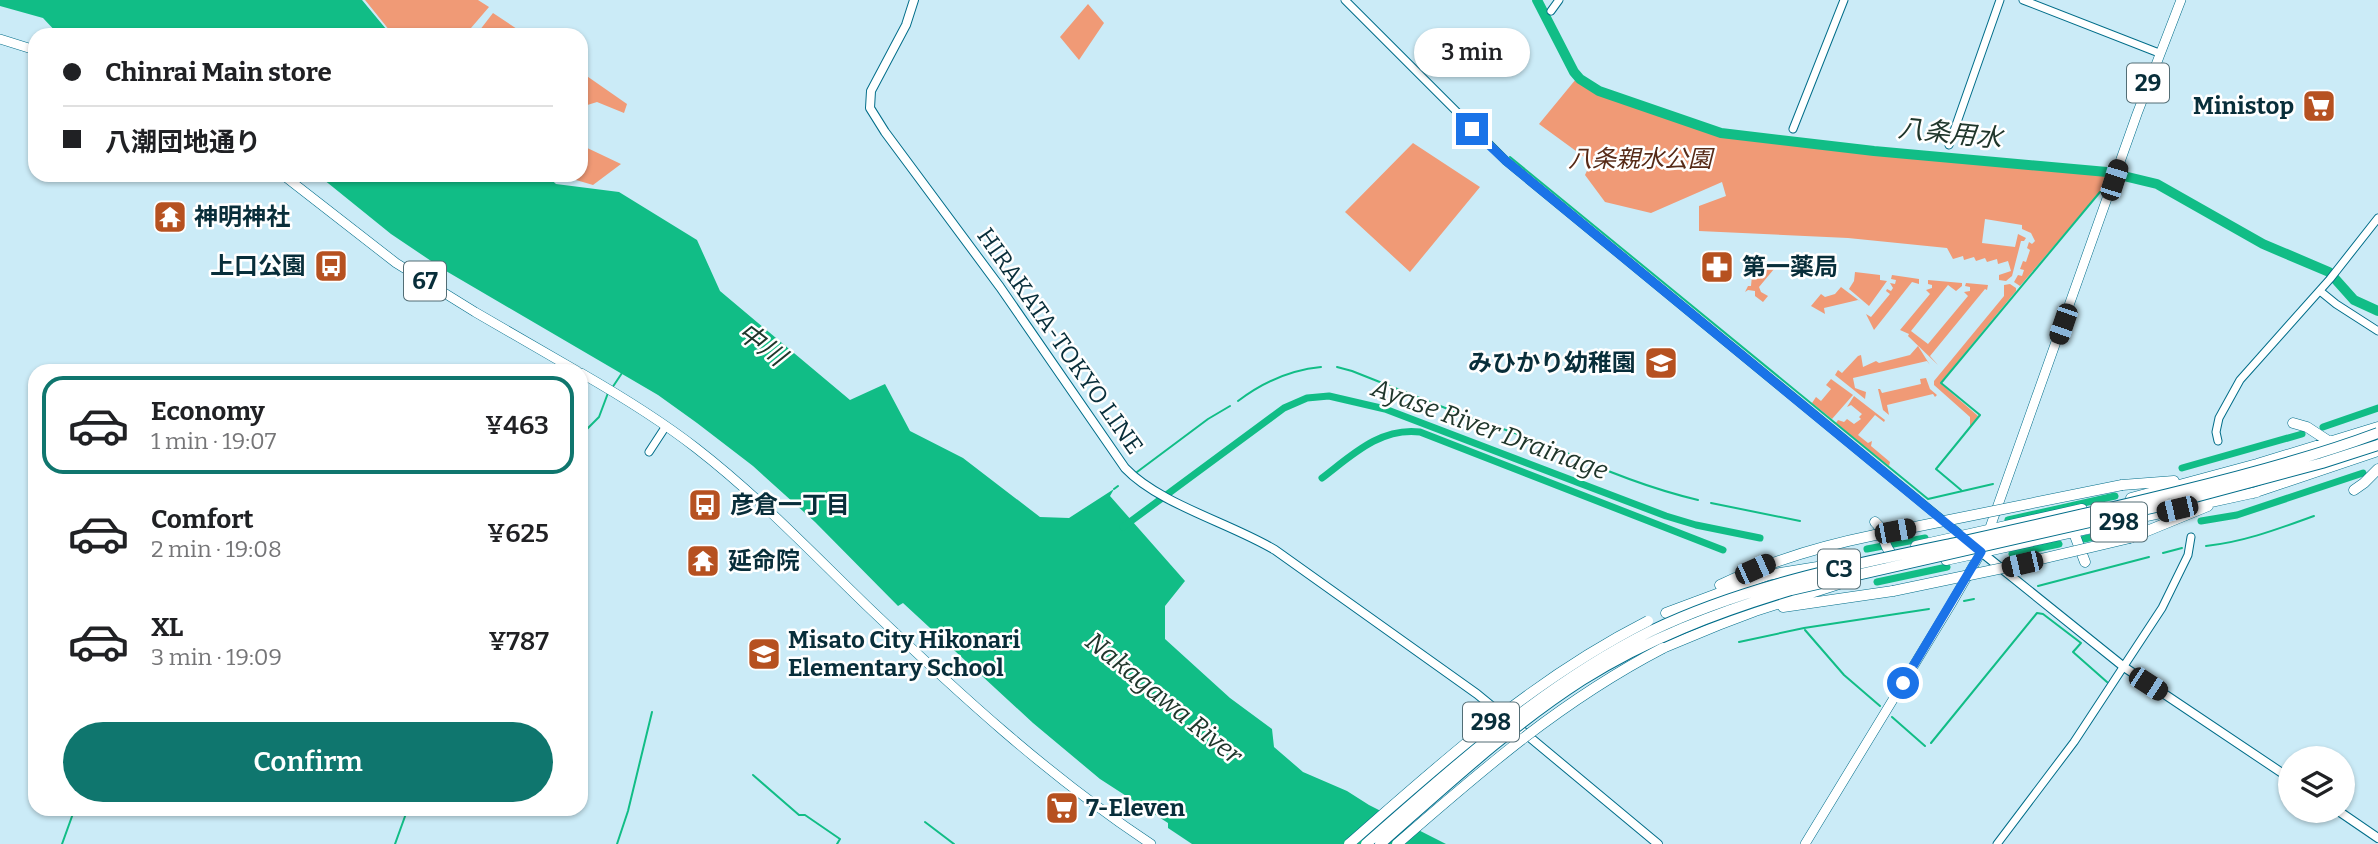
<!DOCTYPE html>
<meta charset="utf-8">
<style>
:root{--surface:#fff;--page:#f6f6f6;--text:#202124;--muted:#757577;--line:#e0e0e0;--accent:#0f766e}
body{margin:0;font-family:Bitter,"Noto Sans JP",serif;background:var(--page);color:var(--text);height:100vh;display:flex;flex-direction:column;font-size:26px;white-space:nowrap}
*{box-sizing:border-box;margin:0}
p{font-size:23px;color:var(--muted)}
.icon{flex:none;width:38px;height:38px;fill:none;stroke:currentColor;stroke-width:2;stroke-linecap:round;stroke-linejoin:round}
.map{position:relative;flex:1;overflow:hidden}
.sheet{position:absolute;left:28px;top:364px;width:560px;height:452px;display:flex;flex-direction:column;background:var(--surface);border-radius:21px;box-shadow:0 2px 5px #0004}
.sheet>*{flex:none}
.top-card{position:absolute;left:28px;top:28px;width:560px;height:154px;border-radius:21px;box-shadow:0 2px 5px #0004;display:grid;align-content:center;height:154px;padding:0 35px;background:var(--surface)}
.controls{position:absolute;left:2278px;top:746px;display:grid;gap:14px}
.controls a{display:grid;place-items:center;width:77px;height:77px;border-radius:50%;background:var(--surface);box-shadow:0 2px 5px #0004;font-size:35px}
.end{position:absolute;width:32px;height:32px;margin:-16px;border:9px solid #1a73e8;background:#fff;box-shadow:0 0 0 4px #fff}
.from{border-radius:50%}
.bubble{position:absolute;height:49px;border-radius:24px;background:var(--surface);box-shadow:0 2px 5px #0004;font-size:23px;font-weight:600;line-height:49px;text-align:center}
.car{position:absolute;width:21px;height:42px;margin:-21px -10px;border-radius:9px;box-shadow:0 0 5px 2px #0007;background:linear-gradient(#222 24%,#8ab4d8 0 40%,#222 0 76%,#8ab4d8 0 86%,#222 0)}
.top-card b{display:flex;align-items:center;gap:24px;height:66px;font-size:26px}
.top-card b+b{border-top:2px solid var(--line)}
.top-card i{width:18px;height:18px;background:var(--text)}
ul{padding:12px 0 0;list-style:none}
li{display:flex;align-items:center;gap:21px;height:98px;margin:0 14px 10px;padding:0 21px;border:4px solid transparent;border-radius:21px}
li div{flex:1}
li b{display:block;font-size:26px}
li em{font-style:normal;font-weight:600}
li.active{border-color:var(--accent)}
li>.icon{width:63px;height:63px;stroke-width:1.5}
.button{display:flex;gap:14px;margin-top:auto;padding:14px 35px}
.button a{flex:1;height:80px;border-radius:42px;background:var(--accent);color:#fff;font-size:28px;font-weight:600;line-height:80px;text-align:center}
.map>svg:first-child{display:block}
.green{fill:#f09a76}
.water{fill:#11bd86}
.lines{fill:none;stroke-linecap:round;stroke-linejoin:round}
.stream{stroke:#11bd86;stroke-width:2}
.canal{stroke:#11bd86;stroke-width:7}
.river{stroke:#11bd86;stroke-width:10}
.tertiary-casing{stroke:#006d89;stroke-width:9}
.secondary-casing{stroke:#006d89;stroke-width:10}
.primary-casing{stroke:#006d89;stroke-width:10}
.trunk-casing{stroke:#006d89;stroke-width:11}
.tertiary{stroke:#fff;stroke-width:7}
.secondary{stroke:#fff;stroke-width:8}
.primary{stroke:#fff;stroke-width:9}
.trunk{stroke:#fff;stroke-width:10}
.trunk-bridge-casing{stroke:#006d89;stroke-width:11;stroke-linecap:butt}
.motorway-bridge-casing{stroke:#006d89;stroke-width:12;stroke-linecap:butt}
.trunk-bridge{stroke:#fff;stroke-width:10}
.motorway-bridge{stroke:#fff;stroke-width:10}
.route{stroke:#1a73e8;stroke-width:9}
.labels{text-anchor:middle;stroke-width:5;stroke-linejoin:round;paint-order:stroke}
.shield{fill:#fff;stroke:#526d75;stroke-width:2}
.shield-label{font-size:23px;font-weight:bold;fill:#082e3a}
.poi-label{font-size:24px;font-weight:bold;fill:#082e3a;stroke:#fff;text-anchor:start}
.park-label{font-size:24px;font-style:italic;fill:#572b18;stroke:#fff}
.street-label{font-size:24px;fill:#082e3a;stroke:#fff}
.water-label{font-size:26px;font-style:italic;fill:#20372c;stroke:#fff}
</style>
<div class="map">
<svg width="2378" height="844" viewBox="0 0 2378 844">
<rect width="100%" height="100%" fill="#cbebf7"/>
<path class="green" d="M365 0H478L489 7 465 35H396L390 31Z
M1088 4 1104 23 1079 60 1060 37Z
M493 13 526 35H476Z
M581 72 627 104 624 113 597 102 581 107Z
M1576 79 1598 93 1727 135 1872 154 1984 161 2108 174 2104 187 2020 286 2014 282 2018 275 2022 276 2024 270 2020 269 2023 261 2026 262 2030 250 2027 248 2029 242 2032 244 2035 241 2031 233 2022 229V225L1985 219 1982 243 2015 247 2018 234 2026 238 2024 241H2021L2012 276 2006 281 1999 280V275L2011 271 2008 261 1998 264 1997 259 1987 262 1985 258 1976 261 1974 257 1964 260 1963 256 1953 259 1947 248 1848 238 1699 231V206L1726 196 1722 182 1651 213 1605 202 1585 175 1591 162 1539 124Z
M1413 143 1480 187 1410 272 1345 212Z
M581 145 621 164 593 185 559 175H581Z
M1750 262 1775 264 1774 269 1759 287 1761 292 1768 296 1763 302 1755 296V291L1748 290 1745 292 1748 286H1751L1753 265 1749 264Z
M1855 272 1880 275V280L1887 281 1869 306 1849 289 1854 281Z
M1892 275 1919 279V284L1912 282 1874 330 1866 314 1871 317 1890 294 1886 291 1887 289 1891 291 1893 288 1890 283 1895 284 1896 280 1891 279Z
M1928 280 1962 283V286L1956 291 1948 285 1911 331 1928 344 1968 296 1964 292 1970 291V287L1965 286 1966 283 1988 285 1987 290 1985 289 1930 356 1938 365 1908 336 1909 334 1900 330 1930 294 1926 290 1932 288V285L1928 284Z
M2010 284 2016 288V291L1940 383 1978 416 1970 426V417L1934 385V381L2004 296V285Z
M1841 287 1861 302 1858 300 1824 308 1825 314 1811 306 1821 294 1825 297 1835 294Z
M1918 346 1930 365 1927 361 1853 378 1855 388 1866 392 1865 399 1835 375 1838 370 1842 373 1858 356 1861 355 1863 367 1876 361 1879 363 1910 355Z
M1926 378 1930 389 1937 395 1935 397 1933 394 1887 405 1889 415 1883 410 1878 389H1880L1882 393 1921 384 1920 379Z
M1831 379 1853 395 1832 419 1812 403 1816 397 1821 401 1831 389 1826 385Z
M1854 396 1885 420 1884 422 1875 415 1858 435 1868 443 1872 441 1871 446 1890 462 1889 466 1836 423 1838 420 1844 422 1847 419 1854 424 1861 419 1859 417 1862 414 1851 405 1847 407Z"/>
<path class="water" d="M0 0H362L391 35H59L43 18 0 6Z
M318 175H546L556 184 619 192 697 240 720 291 850 400 885 384 910 431 963 458 1040 517 1069 518 1114 489 1110 496 1185 581 1165 606V639L1230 698 1272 729 1274 747 1303 772 1347 791 1369 805 1446 844H1192L1168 828V823L1100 779 1033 723 903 603 898 606 815 522 753 466 697 423 658 395 446 271 391 234Z"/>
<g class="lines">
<path class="stream" d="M1510 157 1928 499 1993 484
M1337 367 1352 371 1468 417 1538 441
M612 388 622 373
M1238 401C1263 382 1290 370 1321 367
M581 435 599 417 608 393
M1556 448C1602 470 1648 488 1698 500
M1137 472 1208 419 1230 406
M1114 489 1118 486
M1961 490 1936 469 1980 415 1941 383 2100 192
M1711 503 1800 521
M2206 546C2244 542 2278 529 2314 516
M2163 553 2182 548
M2038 586 2149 557
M1964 601 1974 599
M1805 630 1844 675 1880 706
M1739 642 1804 628 1929 609
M1892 717 1925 746
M1931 743 2037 613 2043 614 2081 643 2073 652 2107 682
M753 775 799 815H805L840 839 837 844
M925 822 954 844
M62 844 75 808
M395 844 408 808
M617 844 628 811 652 712"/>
<path class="canal" d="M2323 427 2378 408
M2182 468 2302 434
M1322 478C1351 456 1380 427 1420 432L1723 550
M2008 520 2115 496
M2201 521 2237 515 2363 473
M1123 527 1284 408 1307 398 1329 396 1385 409 1666 516 1696 525 1760 538
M2084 539 2117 532
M1867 549 1925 538
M2012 554 2059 544
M1877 582 1947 567"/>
<path class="river" d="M1537 0 1574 72 1580 79 1599 91 1721 133 1874 151 2107 172 2157 184 2263 244 2329 272 2354 300 2378 311"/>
<defs>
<path id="tertiary" d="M1345 0 1506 161 1962 536
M2023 0 2159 53
M1551 11 1559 0
M1793 129 1844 0
M1949 145 2000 0
M2320 291 2336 304 2378 331
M2218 441 2216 432 2219 418 2240 380 2330 279 2378 218
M649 452 666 426
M1997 844 2074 742 2162 608 2188 555 2191 537"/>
<path id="secondary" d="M914 0 906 25 871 91 870 108 885 132 1000 287 1125 468C1159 504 1230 523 1275 550L1477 694 1505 717
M1981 552 2124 667 2291 779
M1515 725 1658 844
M2337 810 2378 838"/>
<path id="primary" d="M0 39 35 50
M283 175 396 263 475 312 577 371
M581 373C621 396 660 420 696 448 758 496 811 552 867 606 956 691 1048 776 1151 844
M1987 536 2137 114 2181 0
M1805 844 1950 606 1983 549"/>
<path id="trunk" d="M2293 423 2307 427 2330 442
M2122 485 2174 481
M2354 490 2364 483 2378 469
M2253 493 2378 451
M2131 498 2257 464 2378 427
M1875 522C1885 530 1882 543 1890 552
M2074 533 2085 562
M2130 538 2208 506
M1916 546 2082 509
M1946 560 2257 492
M1720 585C1770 561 1821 546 1875 535
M1783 607 1893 591
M1666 613 1768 575 1836 564
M1718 625 1755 611 1839 584
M1663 648 1721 624"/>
</defs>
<use href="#tertiary" class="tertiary-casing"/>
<use href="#secondary" class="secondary-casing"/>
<use href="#primary" class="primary-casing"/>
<use href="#trunk" class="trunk-casing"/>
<use href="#tertiary" class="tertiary"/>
<use href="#secondary" class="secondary"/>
<use href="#primary" class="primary"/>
<use href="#trunk" class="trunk"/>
<defs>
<path id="trunk-bridge" d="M1875 535 2122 485
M1893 591 2003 568 2130 538
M1349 844C1446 759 1532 680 1648 621
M1397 844C1483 769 1561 701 1663 648"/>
<path id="motorway-bridge" d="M1366 844C1456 765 1543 685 1651 631 1745 586 1849 565 1951 544 2027 527 2104 510 2180 491 2246 475 2314 457 2378 433
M1380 844C1445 787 1509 727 1582 680 1647 639 1718 612 1791 590L2169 504 2322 463 2378 445"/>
</defs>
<use href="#trunk-bridge" class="trunk-bridge-casing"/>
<use href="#motorway-bridge" class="motorway-bridge-casing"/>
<use href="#trunk-bridge" class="trunk-bridge"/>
<use href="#motorway-bridge" class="motorway-bridge"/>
</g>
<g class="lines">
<path class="route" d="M1472 129 1506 161 1981 552 1903 683"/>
</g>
<defs>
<symbol id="supermarket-square" viewBox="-11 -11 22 22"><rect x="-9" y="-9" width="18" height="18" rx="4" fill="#b65120" stroke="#fff"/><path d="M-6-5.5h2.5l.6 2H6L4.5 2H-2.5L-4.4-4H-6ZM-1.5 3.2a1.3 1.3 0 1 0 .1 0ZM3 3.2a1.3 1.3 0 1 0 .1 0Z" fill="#fff"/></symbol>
<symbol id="temple-square" viewBox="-11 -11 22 22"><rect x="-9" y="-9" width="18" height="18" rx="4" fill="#b65120" stroke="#fff"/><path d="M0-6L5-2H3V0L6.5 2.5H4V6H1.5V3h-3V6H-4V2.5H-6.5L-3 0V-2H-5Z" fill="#fff"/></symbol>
<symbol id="bus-square" viewBox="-11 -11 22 22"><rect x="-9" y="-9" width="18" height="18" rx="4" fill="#b65120" stroke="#fff"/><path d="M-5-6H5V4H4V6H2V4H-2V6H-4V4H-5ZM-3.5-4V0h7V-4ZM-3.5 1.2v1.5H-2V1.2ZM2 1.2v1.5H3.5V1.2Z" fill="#fff"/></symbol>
<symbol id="pharmacy-square" viewBox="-11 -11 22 22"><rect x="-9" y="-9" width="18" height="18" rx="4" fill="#b65120" stroke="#fff"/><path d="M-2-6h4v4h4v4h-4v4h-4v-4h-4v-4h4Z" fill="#fff"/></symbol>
<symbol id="school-square" viewBox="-11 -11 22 22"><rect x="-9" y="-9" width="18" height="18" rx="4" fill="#b65120" stroke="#fff"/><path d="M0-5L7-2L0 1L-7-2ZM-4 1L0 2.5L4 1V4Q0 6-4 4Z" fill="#fff"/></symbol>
</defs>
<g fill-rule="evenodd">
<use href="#supermarket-square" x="2300" y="87" width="38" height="38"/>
<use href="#temple-square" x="151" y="198" width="38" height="38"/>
<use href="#bus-square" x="312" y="247" width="38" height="38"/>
<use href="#pharmacy-square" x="1698" y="248" width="38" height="38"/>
<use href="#school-square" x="1642" y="344" width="38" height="38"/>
<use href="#bus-square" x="686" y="486" width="38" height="38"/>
<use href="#temple-square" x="684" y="542" width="38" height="38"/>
<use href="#school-square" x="745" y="635" width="38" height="38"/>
<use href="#supermarket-square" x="1043" y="789" width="38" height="38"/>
</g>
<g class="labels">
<g class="shield">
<rect x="2127" y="63.5" width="42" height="39" rx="5"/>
<rect x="404" y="261.5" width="42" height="39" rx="5"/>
<rect x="2091" y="502.5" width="56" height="39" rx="5"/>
<rect x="1818" y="549.5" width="42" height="39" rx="5"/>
<rect x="1463" y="702.5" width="56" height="39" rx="5"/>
</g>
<g class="shield-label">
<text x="2148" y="91">29</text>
<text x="425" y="289">67</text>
<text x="2119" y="530">298</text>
<text x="1839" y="577">C3</text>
<text x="1491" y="730">298</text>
</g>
<g class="poi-label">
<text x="2294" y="114" text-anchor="end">Ministop</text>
<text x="194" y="225">神明神社</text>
<text x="306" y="274" text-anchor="end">上口公園</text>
<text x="1742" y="275">第一薬局</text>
<text x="1636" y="371" text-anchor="end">みひかり幼稚園</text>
<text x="730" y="513">彦倉一丁目</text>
<text x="728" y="569">延命院</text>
<text x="788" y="648">Misato City Hikonari<tspan x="788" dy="28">Elementary School</tspan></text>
<text x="1086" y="816">7-Eleven</text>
</g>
<g class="park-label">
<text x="1640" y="167">八条親水公園</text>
</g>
<g class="street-label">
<text transform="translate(1060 341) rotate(55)" y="8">HIRAKATA-TOKYO LINE</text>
</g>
<g class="water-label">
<text transform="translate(1950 133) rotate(6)" y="9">八条用水</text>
<text transform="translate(762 344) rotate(37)" y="9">中川</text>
<text transform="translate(1490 429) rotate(20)" y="9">Ayase River Drainage</text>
<text transform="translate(1164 698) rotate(39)" y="9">Nakagawa River</text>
</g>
</g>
</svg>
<div class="controls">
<a><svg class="icon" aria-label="layers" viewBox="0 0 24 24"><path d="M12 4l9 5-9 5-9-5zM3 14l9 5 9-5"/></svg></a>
</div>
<i class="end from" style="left:1903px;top:683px"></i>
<i class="end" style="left:1472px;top:129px"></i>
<div class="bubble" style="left:1414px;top:28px;width:116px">3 min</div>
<i class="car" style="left:2114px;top:180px;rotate:18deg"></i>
<i class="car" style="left:2063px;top:324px;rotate:199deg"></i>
<i class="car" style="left:2177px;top:509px;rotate:257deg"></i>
<i class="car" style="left:1895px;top:531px;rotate:79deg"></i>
<i class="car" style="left:2022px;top:564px;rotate:257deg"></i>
<i class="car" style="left:1755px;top:569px;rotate:66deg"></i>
<i class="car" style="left:2148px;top:684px;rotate:123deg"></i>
<div class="top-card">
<b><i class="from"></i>Chinrai Main store</b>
<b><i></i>八潮団地通り</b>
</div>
<section class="sheet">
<ul>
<li class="active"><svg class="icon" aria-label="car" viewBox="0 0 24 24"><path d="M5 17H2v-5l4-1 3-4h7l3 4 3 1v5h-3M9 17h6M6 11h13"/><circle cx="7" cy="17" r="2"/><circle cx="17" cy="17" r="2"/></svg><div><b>Economy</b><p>1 min · 19:07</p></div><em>¥463</em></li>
<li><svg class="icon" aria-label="car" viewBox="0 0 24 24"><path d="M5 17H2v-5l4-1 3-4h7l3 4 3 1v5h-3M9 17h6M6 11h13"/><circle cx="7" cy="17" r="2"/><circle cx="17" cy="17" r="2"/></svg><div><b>Comfort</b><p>2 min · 19:08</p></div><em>¥625</em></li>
<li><svg class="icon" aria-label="car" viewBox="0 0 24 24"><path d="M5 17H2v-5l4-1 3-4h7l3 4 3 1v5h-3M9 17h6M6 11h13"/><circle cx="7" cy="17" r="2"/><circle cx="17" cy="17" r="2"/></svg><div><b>XL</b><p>3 min · 19:09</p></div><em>¥787</em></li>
</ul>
<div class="button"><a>Confirm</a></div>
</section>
</div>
